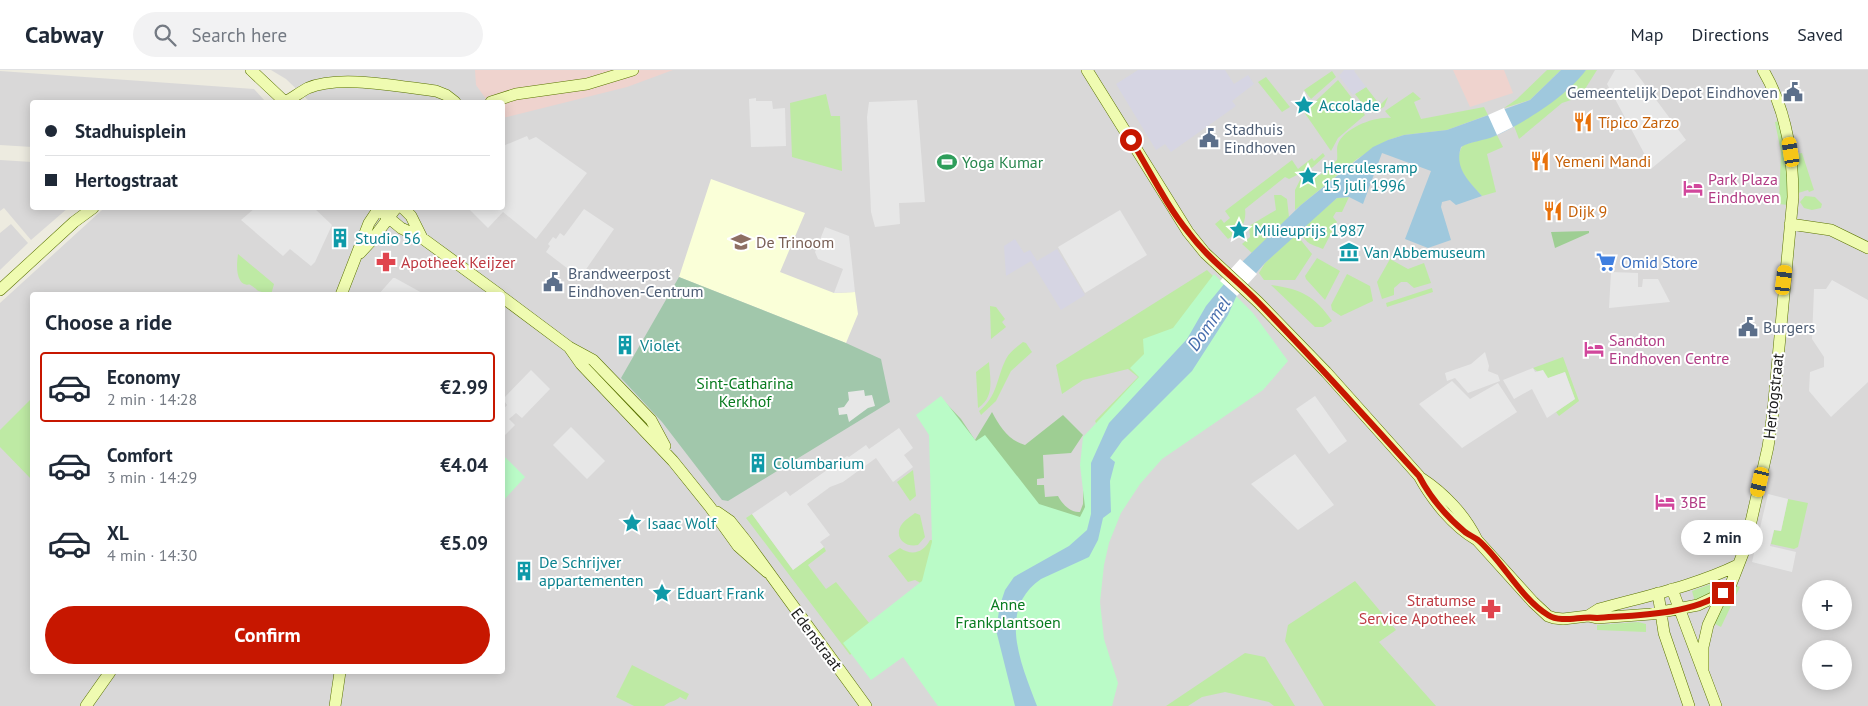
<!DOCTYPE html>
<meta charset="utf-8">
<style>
:root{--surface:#fff;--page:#f2f2f3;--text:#1f2937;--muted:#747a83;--line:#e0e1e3;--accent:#c71700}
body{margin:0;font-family:"PT Sans",sans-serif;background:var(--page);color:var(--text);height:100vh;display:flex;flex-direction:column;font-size:19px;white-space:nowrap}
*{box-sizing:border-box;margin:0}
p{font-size:16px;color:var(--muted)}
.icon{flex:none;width:28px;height:28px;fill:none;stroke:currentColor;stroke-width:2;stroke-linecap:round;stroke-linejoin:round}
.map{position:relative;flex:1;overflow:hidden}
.details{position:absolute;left:30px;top:222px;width:475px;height:382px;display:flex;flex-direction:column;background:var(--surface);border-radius:5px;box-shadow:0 2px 12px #0003}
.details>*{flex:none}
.banner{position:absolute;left:30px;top:30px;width:475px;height:110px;border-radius:5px;box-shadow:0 2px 12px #0003;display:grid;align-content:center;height:110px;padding:0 15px;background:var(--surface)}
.buttons{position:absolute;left:1802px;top:510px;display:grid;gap:10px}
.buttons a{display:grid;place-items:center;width:50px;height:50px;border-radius:50%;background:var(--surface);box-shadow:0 2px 12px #0003;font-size:25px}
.end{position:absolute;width:22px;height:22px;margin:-11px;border:6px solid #c71700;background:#fff;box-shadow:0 0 0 2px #fff}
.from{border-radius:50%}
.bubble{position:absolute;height:35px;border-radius:18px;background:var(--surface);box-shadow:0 2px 12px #0003;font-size:16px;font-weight:800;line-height:35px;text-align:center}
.car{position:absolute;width:15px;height:30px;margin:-15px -8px;border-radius:6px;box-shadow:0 0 4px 1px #0007;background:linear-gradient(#f5c518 24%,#345 0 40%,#f5c518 0 76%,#345 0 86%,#f5c518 0)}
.banner b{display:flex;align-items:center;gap:18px;height:48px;font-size:19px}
.banner b+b{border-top:1px solid var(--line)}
.banner i{width:12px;height:12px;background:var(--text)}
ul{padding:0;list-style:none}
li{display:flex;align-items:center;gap:15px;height:70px;margin:0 10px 8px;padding:0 5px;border:2px solid transparent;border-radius:5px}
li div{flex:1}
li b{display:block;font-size:19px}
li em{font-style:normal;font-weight:800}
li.on{border-color:var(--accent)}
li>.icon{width:45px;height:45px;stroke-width:1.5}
h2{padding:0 15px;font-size:22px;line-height:60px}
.action{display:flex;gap:10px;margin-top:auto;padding:10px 15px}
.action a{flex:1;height:58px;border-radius:30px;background:var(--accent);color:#fff;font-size:20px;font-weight:800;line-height:58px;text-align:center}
header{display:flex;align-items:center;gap:30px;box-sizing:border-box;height:70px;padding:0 25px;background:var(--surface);border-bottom:1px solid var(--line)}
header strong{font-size:24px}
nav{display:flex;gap:28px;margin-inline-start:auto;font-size:18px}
.search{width:350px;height:45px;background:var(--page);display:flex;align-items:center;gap:12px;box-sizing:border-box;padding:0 18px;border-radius:28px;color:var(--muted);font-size:19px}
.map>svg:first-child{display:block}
.residential{fill:#d9d8d8;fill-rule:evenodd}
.commercial{fill:#efd3ce}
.education{fill:#faffd8}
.grass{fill:#beeaa4}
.forest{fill:#9ece93}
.cemetery{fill:#a1c7ab}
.park{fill:#bafbc7}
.parking{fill:#e7e7e7}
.plaza{fill:#d6d5e3}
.water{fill:#9fc8dd}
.pier{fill:#fff}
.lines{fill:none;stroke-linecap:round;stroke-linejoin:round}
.secondary-casing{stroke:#5a7302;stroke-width:12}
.secondary{stroke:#effbb1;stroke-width:11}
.route{stroke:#c71700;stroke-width:6}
.labels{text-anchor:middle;stroke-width:4;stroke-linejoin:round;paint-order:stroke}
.service-label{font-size:16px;fill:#4e5e75;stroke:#fff;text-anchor:start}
.culture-label{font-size:16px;fill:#0d838f;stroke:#fff;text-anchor:start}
.food-label{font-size:16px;fill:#c56008;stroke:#fff;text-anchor:start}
.leisure-label{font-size:16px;fill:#27864d;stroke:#fff;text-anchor:start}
.hotel-label{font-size:16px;fill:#b23c85;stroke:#fff;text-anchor:start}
.education-label{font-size:16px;fill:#785e54;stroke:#fff;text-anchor:start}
.health-label{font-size:16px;fill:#be3a42;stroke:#fff;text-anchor:start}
.shop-label{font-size:16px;fill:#366cbe;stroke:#fff;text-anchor:start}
.park-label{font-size:16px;fill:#087b1f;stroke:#fff}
.street-label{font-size:16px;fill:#1b1b1b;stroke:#fff}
.water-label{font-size:18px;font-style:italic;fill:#466dad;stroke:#fff}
</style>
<header>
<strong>Cabway</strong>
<div class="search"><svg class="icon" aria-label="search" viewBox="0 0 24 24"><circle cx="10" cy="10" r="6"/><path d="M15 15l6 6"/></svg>Search here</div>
<nav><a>Map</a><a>Directions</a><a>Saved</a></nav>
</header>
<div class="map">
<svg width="1868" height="636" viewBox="0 0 1868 636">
<rect width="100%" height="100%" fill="#edebe0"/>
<path class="residential" d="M271 0H1868V636H0V233L102 140 107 138H502V32H310L286 9ZM32 225H502V602H32ZM1811 519H1844V551H1811ZM1811 579H1844V611H1811Z
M0 1 254 19 265 31 264 32H32V77L0 75Z
M0 90 32 92V138H68L31 170 4 138 0 141Z
M11 154 28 173 0 200V163Z"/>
<path class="commercial" d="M475 0H673L627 17 503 48 502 32H488L476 15Z
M1453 0H1504L1513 23 1470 37Z"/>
<path class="education" d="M711 109 805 143 780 202 834 223 855 222 858 244 846 273 679 207Z"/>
<path class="grass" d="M1547 0H1561L1530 30 1504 38 1517 29Z
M1586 0H1597L1580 27 1562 33 1519 69 1514 56 1559 26Z
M1332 1 1336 7 1311 29 1304 20Z
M1266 7 1290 37 1282 42 1258 12Z
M1338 10 1365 45 1338 68 1331 81 1304 42Z
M1366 17 1380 35 1388 27 1384 37 1373 42 1368 41 1355 24Z
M1413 22 1421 29 1414 32 1421 49 1484 37 1488 45 1447 60 1404 65 1388 70 1357 89 1295 140V120L1300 110 1310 105H1320L1337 90C1338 85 1336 79 1338 74 1344 58 1375 46 1391 48L1385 41Z
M826 24 831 46H840L842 101 792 87 790 33Z
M1779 51 1788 94V135L1779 134 1781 82 1775 52Z
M1497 65 1503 77 1487 84 1496 122 1482 126C1469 112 1450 95 1463 75Z
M1323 83 1325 86 1313 97 1289 109 1285 107 1245 139C1247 153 1240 162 1228 169L1215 154 1221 149 1224 153 1230 148 1225 141 1292 90 1298 99 1312 88 1314 91Z
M1802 83 1814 120 1809 122 1808 120 1798 123 1796 84Z
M1274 125H1281L1287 129 1289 147 1252 183 1242 174 1250 167 1249 156 1276 140Z
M1805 126 1815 127 1822 134 1821 138 1812 140 1804 138 1800 132Z
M1349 127 1342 142H1336L1333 147 1337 152 1323 179C1309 173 1309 176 1299 161L1337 128Z
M1296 164 1312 184 1295 210H1264L1259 203 1265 193Z
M238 184 274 214 271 225H263L262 222C256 221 257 219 252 216 248 213 249 216 244 214 235 209 237 192 238 184Z
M1317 188 1340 201 1325 230 1306 209 1305 206Z
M1390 189 1408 199 1424 193 1431 213 1414 218 1407 212H1401L1394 218V225L1382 229 1377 212Z
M1207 200 1216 209 1099 359 1095 351 1138 307 1128 299 1083 310 1062 324 1056 295Z
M1347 204 1370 216 1373 231 1341 246 1332 240 1331 235Z
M1271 215C1301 219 1315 226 1332 251L1323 257H1315Z
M1432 218 1433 222 1387 237 1386 233Z
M990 236 996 237 1005 249 1002 252 1006 257 991 269Z
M1023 272 1026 273 1032 282 1011 301 996 331 981 345 979 341C998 326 996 309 1006 289 1010 281 1017 277 1023 272Z
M1563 287 1579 331 1559 346 1556 342 1575 329 1565 302 1547 309 1533 298Z
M989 292C990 309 995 327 978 338L976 302Z
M32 328V410L0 377V360Z
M913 400 916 426 910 431 897 412Z
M1788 429 1808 433 1798 477 1794 479 1771 474 1774 460 1781 461Z
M915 443 920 445 925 467 918 475C905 478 893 467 902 454 905 450 911 446 915 443Z
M752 444 793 500 824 477 826 481 808 495 826 519 836 512 878 564 857 577 850 585 746 448Z
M930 470 943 471 928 517 915 510 908 512 888 486 900 478C912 486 923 483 930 470Z
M1355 511 1396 560 1379 572 1436 636H1324L1285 571 1288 555Z
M1719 511 1721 516 1715 523 1695 532 1692 521Z
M1735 515 1740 517 1721 557 1713 553 1719 538Z
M1638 552 1646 554V562L1597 560V555Z
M1245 583 1265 587 1295 636H1274L1269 632 1225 622 1202 627 1188 636H1166Z
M632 595 689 624 686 630 680 627C675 632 669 631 664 636H634L616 627Z"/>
<path class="forest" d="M1589 161V163L1555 178 1551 162Z
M941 328 961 349 975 370 992 342C1000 357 1008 370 1025 375L1063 345 1083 365 1071 383 1043 385 1044 408 1037 409V415H1044L1045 427 1058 426C1062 434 1071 443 1080 442L1083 434 1084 388 1091 444 1052 487Z"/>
<path class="cemetery" d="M679 207 846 273 881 289 890 332 728 431 722 430 662 352 621 308Z"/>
<path class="park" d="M1214 204 1253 243 1288 291 1263 320 1162 389 1140 414 1121 443 1109 473 1104 495 1100 532 1104 569 1118 613 1112 636H938L903 587 871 610 843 573 922 511 932 472 929 365 916 345 941 326 976 371 985 365 1039 434 1080 447 1085 437 1080 395 1083 367 1139 307 1130 298 1144 284 1143 269 1173 258Z
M503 385 525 407 503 431Z"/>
<path class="parking" d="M1615 0H1634L1686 70 1652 98 1607 14Z
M756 28V31H772L773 39 785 38 786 76 751 77 749 29Z
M917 30 925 132 899 133 900 154 875 157 871 142 867 47 869 32Z
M527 66 529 70 536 67 587 103 536 169 503 142 488 158 468 138H502L503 76Z
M255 138H314L332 155 315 192 311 196 290 179 283 186 241 150Z
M584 139 614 159 580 208 546 182 550 176 548 174 553 167 556 169 560 163 564 166Z
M1120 140 1147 185 1085 223 1058 177Z
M825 157 849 166 855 222 834 223 843 199 818 189 815 182Z
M1611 202 1638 203V217H1642L1643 209H1658L1670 232 1609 238Z
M393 208H395L424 224 378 225Z
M1832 210 1868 230V312L1831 347 1809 321 1810 302 1824 297V287L1812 269 1814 219H1826Z
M1485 282 1489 296 1488 301 1498 305 1500 311 1468 323 1455 308 1447 311 1445 303 1471 294Z
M1533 298 1535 302 1543 300 1548 308 1565 302 1575 329 1547 348 1532 319 1514 329 1503 310Z
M531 300 550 319 522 348 516 343 509 349 515 355 503 367V340L507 335 503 329Z
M1452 311 1470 329 1498 313 1517 342 1462 378 1419 334Z
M864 320 865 326 872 325 875 336 868 338 849 352 847 344 839 345 838 338 844 337 849 330 848 322Z
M1315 326 1347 371 1329 384 1296 339Z
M571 357 605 391 587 409 553 375Z
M899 358 913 378 904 385 913 397 893 412 876 388 843 412 830 417 807 434 830 465 820 472 824 477 793 500 752 444 786 421 790 426 847 386 849 387 866 375 869 379Z
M1295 384 1334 435 1298 460 1251 414Z
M1768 424 1788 429 1781 461 1774 460 1770 476 1796 482 1792 502 1752 492Z"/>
<path class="plaza" d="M1138 0H1225L1234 14 1248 5 1254 14 1232 31 1236 36 1171 82 1165 74 1156 80 1116 14Z
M1344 0H1355L1354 1 1366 17 1353 25 1339 6Z
M1015 169 1024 183 1030 180 1037 191 1057 179 1085 225 1061 240 1031 191 1006 206 1004 176Z"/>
<path class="water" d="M1561 0H1586C1567 26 1524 53 1495 66 1484 71 1471 71 1461 77 1454 98 1469 111 1482 126L1456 135 1450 130 1442 132 1441 137 1451 170 1428 178 1405 169 1431 101 1382 83 1363 134 1349 127 1337 128 1265 193 1241 220 1236 227 1228 245 1192 301 1122 371 1110 388 1115 392 1110 411 1111 442 1103 448 1098 470 1089 487 1041 509C996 540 1022 596 1037 636H1015L996 560 1000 535 1005 520 1014 507 1069 476 1087 460 1091 444V393L1109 353 1187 269 1206 236 1243 191 1301 135 1373 77 1388 70 1404 65 1447 60 1530 30Z"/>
<path class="pier" d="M1504 38 1513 57 1497 65 1488 45Z
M1240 189 1257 204 1237 226 1220 211Z"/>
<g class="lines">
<defs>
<path id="secondary" d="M251 0 285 32
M1087 0 1188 162 1205 183 1258 232 1326 302 1419 406C1432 430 1453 456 1477 470
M285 32C293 28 300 22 308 18 340 4 401 17 436 21L446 25 455 32
M491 32 516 24 587 14 633 0
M377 138 401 158 422 168 500 225
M403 138 411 146 422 168
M1790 154 1831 160 1868 178
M360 183 372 170 396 138
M0 220 74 152 93 138
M341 225 369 153 379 138
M502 227 569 277 593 290 651 350 665 376
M569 277 581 294 673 391 710 437 738 476 767 502
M1421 408C1444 423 1465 445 1477 470L1533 532 1548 546 1554 548 1563 549 1588 546 1597 548 1651 544 1698 535 1723 523
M717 442 730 451 746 471 866 636
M1672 519 1716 636
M1658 523 1664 563 1689 636
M1588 546 1599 539C1646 526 1695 516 1738 495
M1703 601V577L1708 555 1723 523 1731 514 1745 478 1768 377 1773 342 1793 127C1793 82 1786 39 1763 0
M86 636 110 602
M335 636 340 602"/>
</defs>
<use href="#secondary" class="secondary-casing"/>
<use href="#secondary" class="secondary"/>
</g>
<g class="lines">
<path class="route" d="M1131 70C1150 101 1166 135 1189 163 1209 190 1236 209 1259 233 1314 289 1366 348 1419 406 1430 427 1447 447 1465 462 1469 465 1474 467 1478 470 1502 490 1521 529 1548 545 1562 554 1582 545 1597 548 1637 545 1689 545 1723 523"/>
</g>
<defs>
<symbol id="civic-bare" viewBox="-9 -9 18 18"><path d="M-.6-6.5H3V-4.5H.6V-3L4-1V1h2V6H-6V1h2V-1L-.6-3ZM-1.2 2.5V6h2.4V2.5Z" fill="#5c6f8a" stroke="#fff" stroke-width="2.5" paint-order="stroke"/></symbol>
<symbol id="sight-bare" viewBox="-9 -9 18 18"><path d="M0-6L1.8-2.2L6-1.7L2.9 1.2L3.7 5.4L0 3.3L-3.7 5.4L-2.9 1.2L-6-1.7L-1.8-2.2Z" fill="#0f9aa8" stroke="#fff" stroke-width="2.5" paint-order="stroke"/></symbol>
<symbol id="restaurant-bare" viewBox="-9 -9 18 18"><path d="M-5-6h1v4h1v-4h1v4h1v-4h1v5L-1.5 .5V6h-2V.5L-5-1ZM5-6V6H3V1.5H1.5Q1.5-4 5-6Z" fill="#e8710a" stroke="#fff" stroke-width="2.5" paint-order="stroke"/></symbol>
<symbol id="stadium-bare" viewBox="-9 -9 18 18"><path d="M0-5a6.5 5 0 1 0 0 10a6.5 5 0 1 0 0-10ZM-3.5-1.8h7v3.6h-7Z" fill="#2e9e5b" stroke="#fff" stroke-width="2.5" paint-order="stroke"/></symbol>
<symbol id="hotel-bare" viewBox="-9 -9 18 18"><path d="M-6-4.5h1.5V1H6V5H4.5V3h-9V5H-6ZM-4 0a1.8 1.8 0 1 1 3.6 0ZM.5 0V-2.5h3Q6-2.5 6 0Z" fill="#d1479c" stroke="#fff" stroke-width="2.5" paint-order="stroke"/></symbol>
<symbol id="building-bare" viewBox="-9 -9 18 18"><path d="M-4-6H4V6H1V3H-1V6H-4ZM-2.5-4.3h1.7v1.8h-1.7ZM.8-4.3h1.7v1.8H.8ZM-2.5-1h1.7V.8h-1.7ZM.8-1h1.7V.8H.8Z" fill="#0f9aa8" stroke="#fff" stroke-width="2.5" paint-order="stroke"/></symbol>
<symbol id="school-bare" viewBox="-9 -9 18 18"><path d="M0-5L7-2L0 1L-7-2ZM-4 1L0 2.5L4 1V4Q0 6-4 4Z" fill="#8d6e63" stroke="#fff" stroke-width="2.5" paint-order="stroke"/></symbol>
<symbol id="museum-bare" viewBox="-9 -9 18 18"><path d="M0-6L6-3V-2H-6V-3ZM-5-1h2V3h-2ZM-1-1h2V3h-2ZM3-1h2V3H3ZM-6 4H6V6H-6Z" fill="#0f9aa8" stroke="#fff" stroke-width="2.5" paint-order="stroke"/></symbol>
<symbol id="pharmacy-bare" viewBox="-9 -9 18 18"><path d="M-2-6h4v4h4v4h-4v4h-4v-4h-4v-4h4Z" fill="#e0444e" stroke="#fff" stroke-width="2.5" paint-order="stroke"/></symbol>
<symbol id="supermarket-bare" viewBox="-9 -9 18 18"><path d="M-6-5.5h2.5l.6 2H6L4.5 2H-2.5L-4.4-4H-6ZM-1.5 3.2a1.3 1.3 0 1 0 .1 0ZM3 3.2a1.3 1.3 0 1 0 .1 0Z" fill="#3f7fe0" stroke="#fff" stroke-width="2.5" paint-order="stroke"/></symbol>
</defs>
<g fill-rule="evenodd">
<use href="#civic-bare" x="1779" y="8" width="28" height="28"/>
<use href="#sight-bare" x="1290" y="21" width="28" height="28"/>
<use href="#restaurant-bare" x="1569" y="38" width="28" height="28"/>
<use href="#civic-bare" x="1195" y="54" width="28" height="28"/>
<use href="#restaurant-bare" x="1526" y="77" width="28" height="28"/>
<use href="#stadium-bare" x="933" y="78" width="28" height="28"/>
<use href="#sight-bare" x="1294" y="92" width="28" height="28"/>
<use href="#hotel-bare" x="1679" y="104" width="28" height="28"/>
<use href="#restaurant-bare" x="1539" y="127" width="28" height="28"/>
<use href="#sight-bare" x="1225" y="146" width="28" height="28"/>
<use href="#building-bare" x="326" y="154" width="28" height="28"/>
<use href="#school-bare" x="727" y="158" width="28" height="28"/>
<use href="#museum-bare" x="1335" y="168" width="28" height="28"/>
<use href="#pharmacy-bare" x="372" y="178" width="28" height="28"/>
<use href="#supermarket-bare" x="1592" y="178" width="28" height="28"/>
<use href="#civic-bare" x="539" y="198" width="28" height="28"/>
<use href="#civic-bare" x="1734" y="243" width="28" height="28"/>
<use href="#building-bare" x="611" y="261" width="28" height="28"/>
<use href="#hotel-bare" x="1580" y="265" width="28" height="28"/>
<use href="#building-bare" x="744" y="379" width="28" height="28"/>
<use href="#hotel-bare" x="1651" y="418" width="28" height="28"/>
<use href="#sight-bare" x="618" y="439" width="28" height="28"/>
<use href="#building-bare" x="510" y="487" width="28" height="28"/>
<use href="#sight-bare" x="648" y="509" width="28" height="28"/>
<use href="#pharmacy-bare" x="1477" y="525" width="28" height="28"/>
</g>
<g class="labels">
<g class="service-label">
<text x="1778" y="28" text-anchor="end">Gemeentelijk Depot Eindhoven</text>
<text x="1224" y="65">Stadhuis<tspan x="1224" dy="18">Eindhoven</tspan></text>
<text x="568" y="209">Brandweerpost<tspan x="568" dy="18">Eindhoven-Centrum</tspan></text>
<text x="1763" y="263">Burgers</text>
</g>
<g class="culture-label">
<text x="1319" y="41">Accolade</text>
<text x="1323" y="103">Herculesramp<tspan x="1323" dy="18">15 juli 1996</tspan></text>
<text x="1254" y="166">Milieuprijs 1987</text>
<text x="355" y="174">Studio 56</text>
<text x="1364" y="188">Van Abbemuseum</text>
<text x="640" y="281">Violet</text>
<text x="773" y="399">Columbarium</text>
<text x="647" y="459">Isaac Wolf</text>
<text x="539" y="498">De Schrijver<tspan x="539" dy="18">appartementen</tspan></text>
<text x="677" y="529">Eduart Frank</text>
</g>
<g class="food-label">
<text x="1598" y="58">Típico Zarzo</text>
<text x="1555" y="97">Yemeni Mandi</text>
<text x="1568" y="147">Dijk 9</text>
</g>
<g class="leisure-label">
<text x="962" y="98">Yoga Kumar</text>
</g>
<g class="hotel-label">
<text x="1708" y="115">Park Plaza<tspan x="1708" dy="18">Eindhoven</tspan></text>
<text x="1609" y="276">Sandton<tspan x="1609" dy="18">Eindhoven Centre</tspan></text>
<text x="1680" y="438">3BE</text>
</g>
<g class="education-label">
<text x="756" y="178">De Trinoom</text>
</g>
<g class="health-label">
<text x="401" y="198">Apotheek Keijzer</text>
<text x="1476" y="536" text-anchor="end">Stratumse<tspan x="1476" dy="18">Service Apotheek</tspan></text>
</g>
<g class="shop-label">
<text x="1621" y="198">Omid Store</text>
</g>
<g class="park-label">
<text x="745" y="319">Sint-Catharina<tspan x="745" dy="18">Kerkhof</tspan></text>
<text x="1008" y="540">Anne<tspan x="1008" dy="18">Frankplantsoen</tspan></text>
</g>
<g class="street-label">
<text transform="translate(1773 326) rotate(-84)" y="6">Hertogstraat</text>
<text transform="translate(817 569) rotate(53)" y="6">Edenstraat</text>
</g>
<g class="water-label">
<text transform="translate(1209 254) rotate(-55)" y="6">Dommel</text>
</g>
</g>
</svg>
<div class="buttons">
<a>+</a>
<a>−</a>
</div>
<i class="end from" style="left:1131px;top:70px"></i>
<i class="end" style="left:1723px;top:523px"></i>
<div class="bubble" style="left:1681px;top:450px;width:82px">2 min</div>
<i class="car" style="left:1791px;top:82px;rotate:351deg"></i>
<i class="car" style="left:1784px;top:210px;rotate:7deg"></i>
<i class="car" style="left:1760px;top:412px;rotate:193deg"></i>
<div class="banner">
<b><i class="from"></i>Stadhuisplein</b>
<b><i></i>Hertogstraat</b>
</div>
<section class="details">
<h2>Choose a ride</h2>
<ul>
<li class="on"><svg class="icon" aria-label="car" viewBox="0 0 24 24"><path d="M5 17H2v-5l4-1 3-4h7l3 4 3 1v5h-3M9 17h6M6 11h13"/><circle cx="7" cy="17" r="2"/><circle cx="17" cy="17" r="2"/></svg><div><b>Economy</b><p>2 min · 14:28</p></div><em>€2.99</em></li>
<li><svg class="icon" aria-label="car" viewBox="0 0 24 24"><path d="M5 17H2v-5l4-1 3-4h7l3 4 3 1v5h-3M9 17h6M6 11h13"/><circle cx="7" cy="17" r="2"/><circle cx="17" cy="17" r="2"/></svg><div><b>Comfort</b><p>3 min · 14:29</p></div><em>€4.04</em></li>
<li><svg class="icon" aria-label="car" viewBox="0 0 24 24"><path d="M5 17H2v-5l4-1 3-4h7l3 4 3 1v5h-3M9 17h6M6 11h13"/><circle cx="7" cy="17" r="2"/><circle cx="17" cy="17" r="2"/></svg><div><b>XL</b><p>4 min · 14:30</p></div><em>€5.09</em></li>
</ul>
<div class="action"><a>Confirm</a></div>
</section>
</div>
